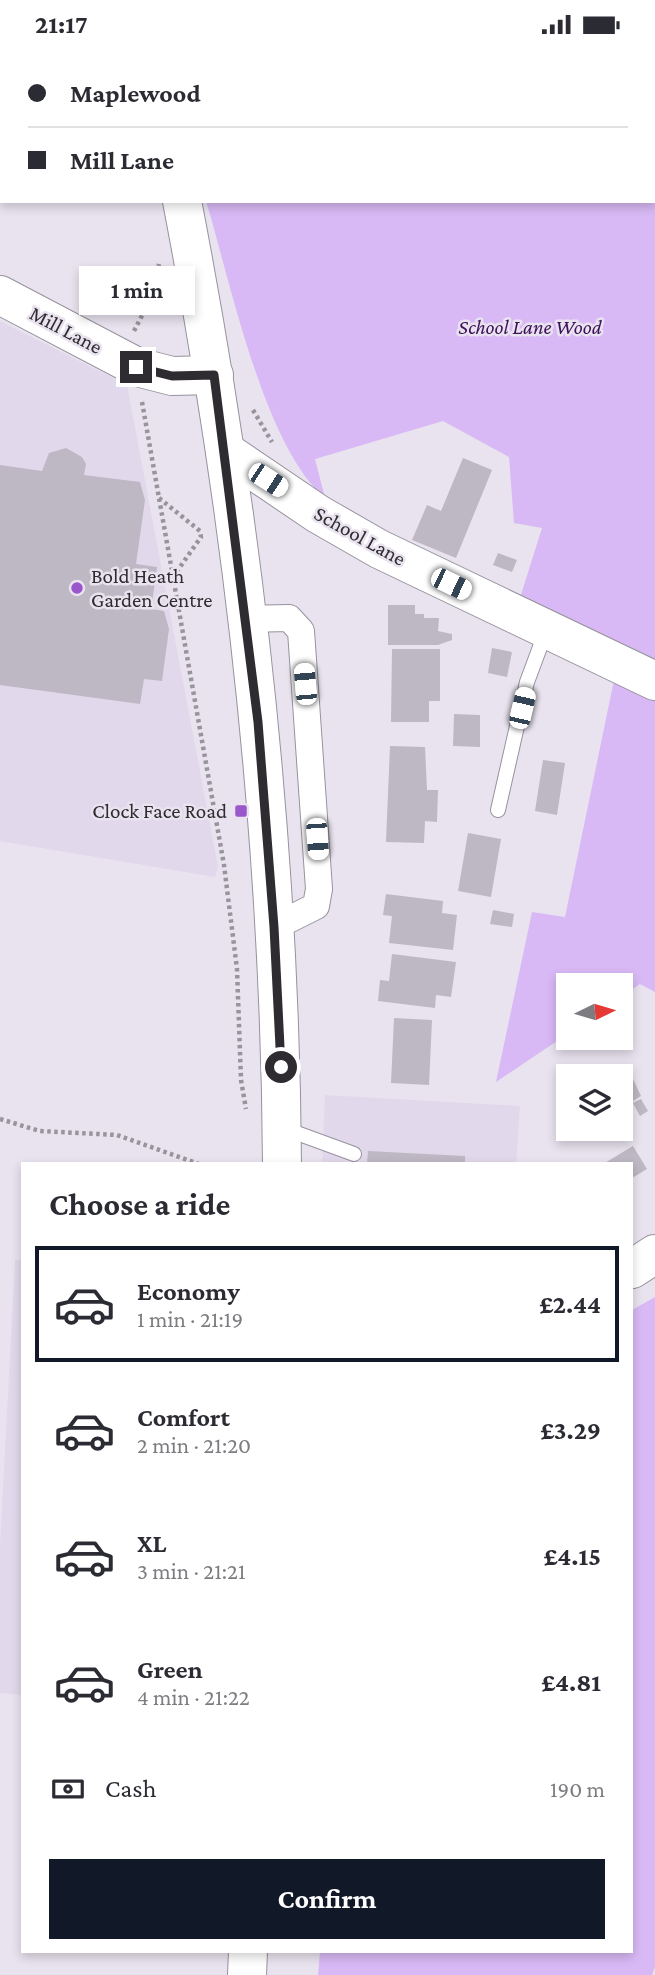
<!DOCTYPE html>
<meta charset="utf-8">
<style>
:root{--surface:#fff;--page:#f7f7f7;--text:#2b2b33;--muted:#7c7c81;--line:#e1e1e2;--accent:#111827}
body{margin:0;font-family:"Crimson Pro",serif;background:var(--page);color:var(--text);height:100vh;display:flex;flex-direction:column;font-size:26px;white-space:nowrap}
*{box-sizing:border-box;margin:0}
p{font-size:23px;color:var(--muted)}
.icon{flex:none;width:38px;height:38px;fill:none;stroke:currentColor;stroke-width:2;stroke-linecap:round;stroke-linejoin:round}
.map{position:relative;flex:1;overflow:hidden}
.sheet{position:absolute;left:21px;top:1113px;width:612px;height:791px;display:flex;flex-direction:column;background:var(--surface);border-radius:0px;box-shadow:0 4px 10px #0003}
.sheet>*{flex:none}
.guide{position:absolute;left:0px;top:0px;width:656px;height:154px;box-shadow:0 4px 10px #0003;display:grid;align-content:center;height:154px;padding:0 28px;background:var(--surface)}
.needle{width:46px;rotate:85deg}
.tools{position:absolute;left:556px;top:924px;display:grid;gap:14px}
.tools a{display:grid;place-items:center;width:77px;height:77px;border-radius:0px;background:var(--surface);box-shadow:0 4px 10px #0003;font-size:35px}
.end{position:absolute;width:32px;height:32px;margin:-16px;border:9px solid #2f2c31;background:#fff;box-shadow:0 0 0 4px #fff}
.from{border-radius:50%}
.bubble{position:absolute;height:49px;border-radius:0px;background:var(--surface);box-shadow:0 4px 10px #0003;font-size:23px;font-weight:700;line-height:49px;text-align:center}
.car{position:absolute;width:21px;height:42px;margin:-21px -10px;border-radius:9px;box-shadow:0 0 5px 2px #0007;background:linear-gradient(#fff 24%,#345 0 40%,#fff 0 76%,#345 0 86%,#fff 0)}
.guide b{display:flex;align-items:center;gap:24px;height:66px;font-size:26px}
.guide b+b{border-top:2px solid var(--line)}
.guide i{width:18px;height:18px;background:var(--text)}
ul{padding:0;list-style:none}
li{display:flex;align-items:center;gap:21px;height:116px;margin:0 14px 10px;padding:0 14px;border:4px solid transparent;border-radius:0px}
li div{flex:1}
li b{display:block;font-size:26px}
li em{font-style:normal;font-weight:700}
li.current{border-color:var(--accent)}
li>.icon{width:63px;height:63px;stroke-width:1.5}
h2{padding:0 28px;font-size:32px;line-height:84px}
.pay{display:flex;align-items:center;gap:18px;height:77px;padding:0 28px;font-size:26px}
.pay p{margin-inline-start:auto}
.cta{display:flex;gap:14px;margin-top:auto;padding:14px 28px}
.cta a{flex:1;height:80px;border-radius:0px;background:var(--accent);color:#fff;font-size:28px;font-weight:700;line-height:80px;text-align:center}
.status{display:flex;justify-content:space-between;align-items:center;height:49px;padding:0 35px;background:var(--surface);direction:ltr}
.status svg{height:19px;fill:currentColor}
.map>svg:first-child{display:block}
.built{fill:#e2d8eb}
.green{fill:#d8b9f5}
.building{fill:#bdb8c3}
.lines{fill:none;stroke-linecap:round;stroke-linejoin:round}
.lane-casing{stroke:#97929d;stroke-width:16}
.street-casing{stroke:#97929d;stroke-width:28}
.secondary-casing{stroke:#97929d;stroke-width:40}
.primary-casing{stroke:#97929d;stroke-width:40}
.highway-casing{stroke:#97929d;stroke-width:40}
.path{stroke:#98949c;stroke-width:4.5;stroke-dasharray:3.5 3.5;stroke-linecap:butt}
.lane{stroke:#fff;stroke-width:14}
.street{stroke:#fff;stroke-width:26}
.secondary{stroke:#fff;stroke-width:38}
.primary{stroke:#fff;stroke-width:38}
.highway{stroke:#fff;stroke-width:38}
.route{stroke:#2f2c31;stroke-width:9}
.poi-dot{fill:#9a56cb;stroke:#e9e3ef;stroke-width:2.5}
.labels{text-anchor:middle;stroke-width:5;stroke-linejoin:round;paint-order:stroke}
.park-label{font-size:21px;font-style:italic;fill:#3e105a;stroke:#e9e3ef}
.street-label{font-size:21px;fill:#2f2c31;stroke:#e9e3ef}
.poi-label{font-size:21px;fill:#2f2c31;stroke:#e9e3ef;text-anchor:start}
</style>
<div class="status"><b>21:17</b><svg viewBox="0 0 49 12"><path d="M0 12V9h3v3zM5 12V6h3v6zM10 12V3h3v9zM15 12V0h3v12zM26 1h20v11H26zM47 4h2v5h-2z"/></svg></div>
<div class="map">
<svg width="655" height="1926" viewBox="0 0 655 1926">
<rect width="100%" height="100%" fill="#e9e3ef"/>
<path class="built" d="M0 272 127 336 218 818 215 828 0 792Z
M325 1046 520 1057 516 1115H322Z
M15 1211 23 1212V1646L0 1644V1496Z"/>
<path class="green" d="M531 0H655V943L640 935 621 948V936H569V984L496 1033 532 863 565 868 620 602 519 552 542 479 514 474 509 408 443 372 315 410 325 449C264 398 230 231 206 152H654V2H527Z
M655 1248V1918L652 1926H318L320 1902H632V1261Z"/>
<path class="building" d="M66 399 82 408 86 415 84 426 140 433 145 451 136 515 157 518 151 560 164 562 169 580 162 632 144 630 140 655 0 636V416L42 422 49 404Z
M463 409 492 421 456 509 412 491 427 456 441 462Z
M498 504 517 511 512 523 493 516Z
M388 556H415V565H424V569H439L438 582 452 585V591L438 596H388Z
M492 599 512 603 507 628 488 624Z
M392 600H440V652H429V673H391Z
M454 665 480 666V698L453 697Z
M390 697 425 698 427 741H438L437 773 425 772 424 794 386 793Z
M543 711 565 714 557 766 535 762Z
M468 784 501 790 491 848 458 842Z
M386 845 443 852 442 864 457 866 453 901 389 894 392 867 383 866Z
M493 861 514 865 512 878 490 875Z
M392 905 456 913 451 948 436 946 435 959 378 952 380 931 389 932Z
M394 969 432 971 429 1036 391 1034Z
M633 1030 641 1047 631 1053 622 1036Z
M641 1050 648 1062 640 1067 633 1054Z
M633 1097 647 1120 632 1129V1115H603Z
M368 1102 465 1107V1115H367Z"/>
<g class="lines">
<defs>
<path id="lane" d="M498 761 527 633 546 582
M283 1079 354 1105"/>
<path id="street" d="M246 570 289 569 301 582 319 840 316 857 274 878"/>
<path id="secondary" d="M0 246 137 318 172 327 214 326
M225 402 318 465 379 500 655 632"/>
<path id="primary" d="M632 1220 655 1205"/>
<path id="highway" d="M152 0V2
M182 152C243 468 280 793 282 1115
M247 1926 248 1902"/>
</defs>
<use href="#lane" class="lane-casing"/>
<use href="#street" class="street-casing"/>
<use href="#secondary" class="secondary-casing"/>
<use href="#primary" class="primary-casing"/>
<use href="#highway" class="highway-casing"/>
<path class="path" d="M149 253 169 249
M134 282 149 253 159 215
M142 353 224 816 237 920 241 1031 246 1060
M253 361 272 393
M159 449 200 482 201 488 173 528
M0 1070 40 1082 117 1086 199 1115"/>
<use href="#lane" class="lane"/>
<use href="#street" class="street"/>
<use href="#secondary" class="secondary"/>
<use href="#primary" class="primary"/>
<use href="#highway" class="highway"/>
</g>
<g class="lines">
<path class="route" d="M136 318 172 327 214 326 258 673 274 878 281 1018"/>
</g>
<g class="poi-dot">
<circle cx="77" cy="539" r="7"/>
<rect x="234" y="755" width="14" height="14" rx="3.5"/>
</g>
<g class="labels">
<g class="park-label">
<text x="530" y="285">School Lane Wood</text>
</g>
<g class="street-label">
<text transform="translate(66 281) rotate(28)" y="7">Mill Lane</text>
<text transform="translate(360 487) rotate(29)" y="7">School Lane</text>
</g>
<g class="poi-label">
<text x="91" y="534">Bold Heath<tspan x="91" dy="24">Garden Centre</tspan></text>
<text x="227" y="769" text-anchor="end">Clock Face Road</text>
</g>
</g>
</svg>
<div class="tools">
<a><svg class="needle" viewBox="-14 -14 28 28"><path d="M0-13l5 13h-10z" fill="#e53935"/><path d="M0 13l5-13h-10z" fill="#7c7c81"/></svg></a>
<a><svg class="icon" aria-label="layers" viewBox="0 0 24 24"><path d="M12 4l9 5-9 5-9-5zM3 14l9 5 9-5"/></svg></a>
</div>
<i class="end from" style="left:281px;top:1018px"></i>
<i class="end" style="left:136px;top:318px"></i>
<div class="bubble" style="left:79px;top:217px;width:116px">1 min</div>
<i class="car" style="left:268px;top:431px;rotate:123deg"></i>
<i class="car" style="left:451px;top:535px;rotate:116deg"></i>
<i class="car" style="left:305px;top:635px;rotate:355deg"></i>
<i class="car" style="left:522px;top:659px;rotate:13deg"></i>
<i class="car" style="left:317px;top:790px;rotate:176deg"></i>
<div class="guide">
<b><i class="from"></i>Maplewood</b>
<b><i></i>Mill Lane</b>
</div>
<section class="sheet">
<h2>Choose a ride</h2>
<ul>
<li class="current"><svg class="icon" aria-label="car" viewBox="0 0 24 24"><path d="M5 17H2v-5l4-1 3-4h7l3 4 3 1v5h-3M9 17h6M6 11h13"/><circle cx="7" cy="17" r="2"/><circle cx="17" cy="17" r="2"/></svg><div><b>Economy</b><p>1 min · 21:19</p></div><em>£2.44</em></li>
<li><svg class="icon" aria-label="car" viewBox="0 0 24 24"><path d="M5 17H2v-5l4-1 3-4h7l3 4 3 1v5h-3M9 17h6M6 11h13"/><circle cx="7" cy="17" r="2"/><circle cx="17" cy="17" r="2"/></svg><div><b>Comfort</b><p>2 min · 21:20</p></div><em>£3.29</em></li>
<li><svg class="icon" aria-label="car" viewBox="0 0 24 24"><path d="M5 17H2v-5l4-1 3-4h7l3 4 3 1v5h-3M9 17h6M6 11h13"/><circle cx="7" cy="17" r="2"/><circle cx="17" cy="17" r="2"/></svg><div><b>XL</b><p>3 min · 21:21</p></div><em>£4.15</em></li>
<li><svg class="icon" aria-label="car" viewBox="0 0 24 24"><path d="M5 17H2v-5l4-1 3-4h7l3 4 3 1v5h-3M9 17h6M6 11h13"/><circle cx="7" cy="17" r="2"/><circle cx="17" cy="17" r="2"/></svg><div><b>Green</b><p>4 min · 21:22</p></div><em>£4.81</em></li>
</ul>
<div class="pay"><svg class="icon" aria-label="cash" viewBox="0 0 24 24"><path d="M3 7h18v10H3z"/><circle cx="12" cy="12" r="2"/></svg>Cash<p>190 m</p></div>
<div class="cta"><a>Confirm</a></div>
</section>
</div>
